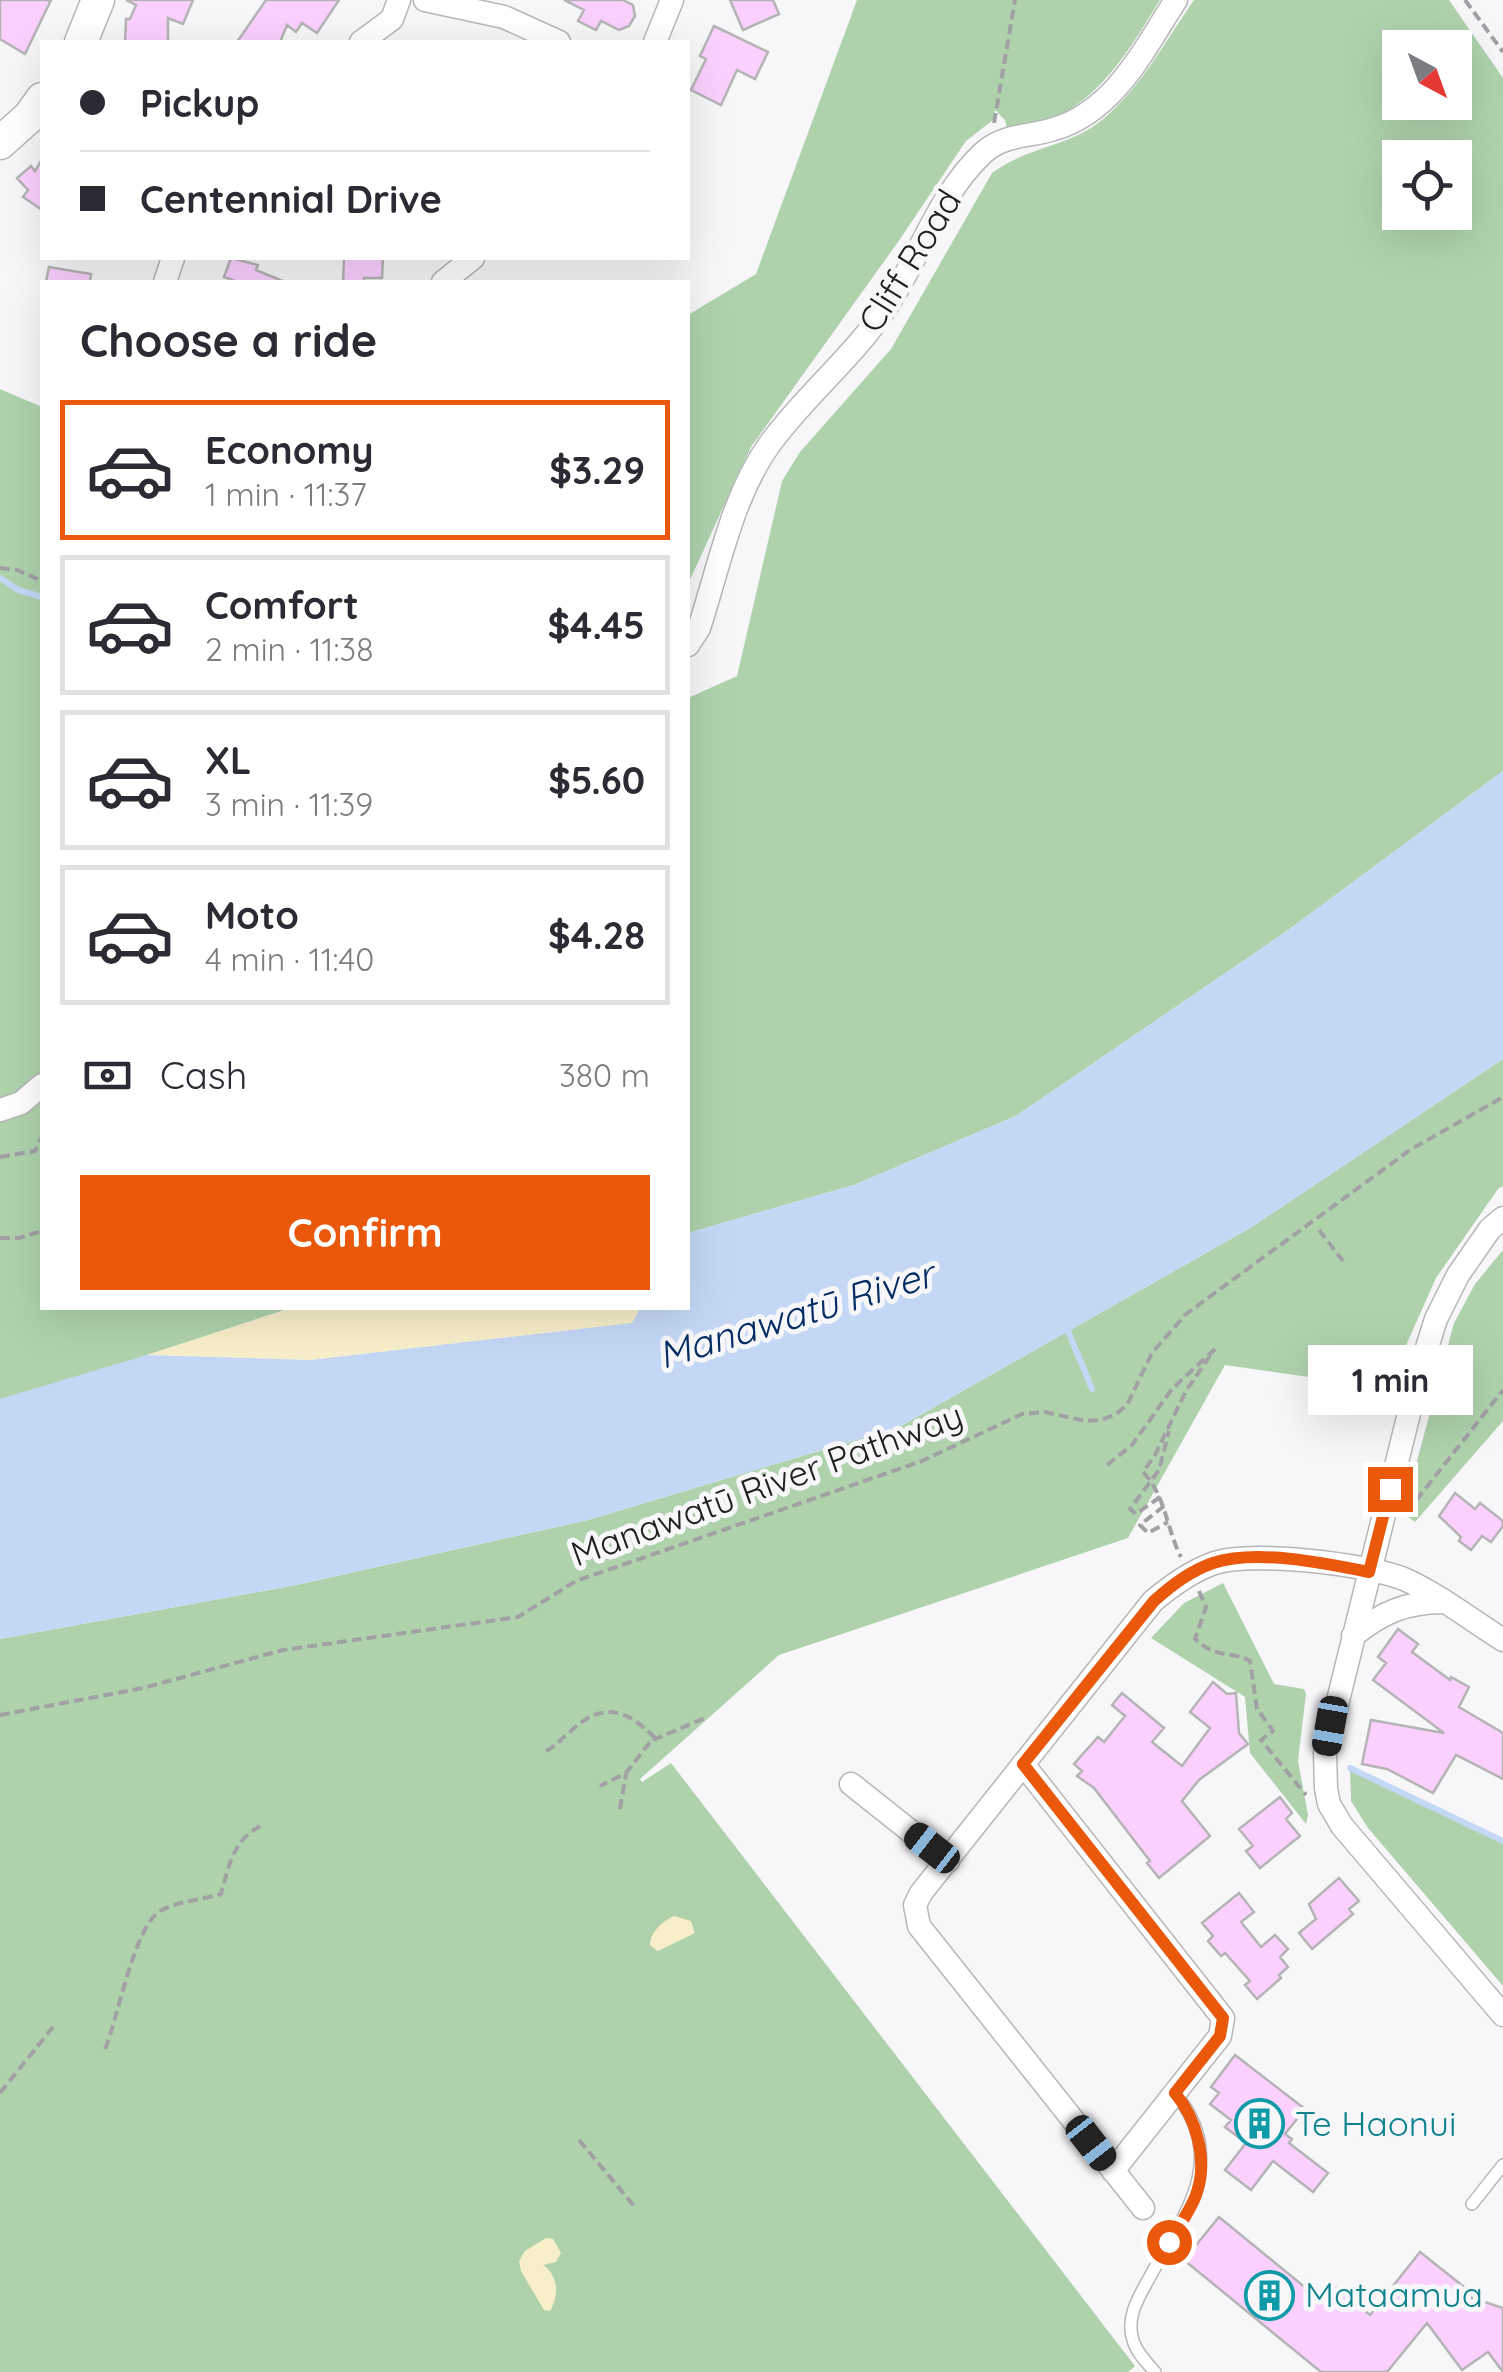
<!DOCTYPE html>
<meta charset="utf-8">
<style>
:root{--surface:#fff;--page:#f7f7f7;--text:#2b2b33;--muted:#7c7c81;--line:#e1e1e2;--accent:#ea580c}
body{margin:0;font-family:Quicksand,sans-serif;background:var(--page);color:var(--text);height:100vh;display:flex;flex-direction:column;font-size:38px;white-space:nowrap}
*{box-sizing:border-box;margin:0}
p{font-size:32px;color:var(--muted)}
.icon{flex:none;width:55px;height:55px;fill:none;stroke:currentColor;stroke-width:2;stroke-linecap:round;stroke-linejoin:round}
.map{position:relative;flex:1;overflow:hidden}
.panel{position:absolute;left:40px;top:280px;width:650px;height:1030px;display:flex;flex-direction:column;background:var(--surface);border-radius:0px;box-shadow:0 10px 40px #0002}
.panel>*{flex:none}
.banner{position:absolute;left:40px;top:40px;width:650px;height:220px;border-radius:0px;box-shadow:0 10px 40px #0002;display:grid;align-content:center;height:220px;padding:0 40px;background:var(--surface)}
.needle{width:65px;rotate:139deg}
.buttons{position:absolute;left:1382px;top:30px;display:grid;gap:20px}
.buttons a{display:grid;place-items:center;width:90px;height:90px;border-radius:0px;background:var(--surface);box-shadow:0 10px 40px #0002;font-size:50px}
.end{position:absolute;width:45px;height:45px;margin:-22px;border:12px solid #ea580c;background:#fff;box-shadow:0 0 0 5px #fff}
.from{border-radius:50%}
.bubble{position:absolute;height:70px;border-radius:0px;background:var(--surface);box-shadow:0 10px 40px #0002;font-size:32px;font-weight:700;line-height:70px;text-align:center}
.car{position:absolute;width:30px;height:60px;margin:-30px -15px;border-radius:12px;box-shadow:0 0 8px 2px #0007;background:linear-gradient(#222 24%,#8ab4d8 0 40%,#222 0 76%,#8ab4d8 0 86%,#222 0)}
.banner b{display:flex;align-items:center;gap:35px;height:95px;font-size:38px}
.banner b+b{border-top:2px solid var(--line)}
.banner i{width:25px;height:25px;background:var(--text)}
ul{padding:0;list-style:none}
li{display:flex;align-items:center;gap:30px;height:140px;margin:0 20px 15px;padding:0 20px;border:5px solid var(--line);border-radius:0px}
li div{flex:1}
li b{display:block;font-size:38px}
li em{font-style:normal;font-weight:700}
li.selected{border-color:var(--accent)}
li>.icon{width:90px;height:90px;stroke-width:1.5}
h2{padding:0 40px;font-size:45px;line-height:120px}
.pay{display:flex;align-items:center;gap:25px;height:110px;padding:0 40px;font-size:38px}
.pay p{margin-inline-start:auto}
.primary-button{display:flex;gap:20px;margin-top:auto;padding:20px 40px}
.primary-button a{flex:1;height:115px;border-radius:0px;background:var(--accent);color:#fff;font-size:40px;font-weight:700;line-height:115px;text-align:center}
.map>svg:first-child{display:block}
.green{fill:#afd2ad;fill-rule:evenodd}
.sand{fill:#f8eec9}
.water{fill:#c4d8f6}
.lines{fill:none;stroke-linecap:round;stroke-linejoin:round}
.stream{stroke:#c4d8f6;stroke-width:6}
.building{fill:#fbd0ff;stroke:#b5b4b5;stroke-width:2.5}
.lane-casing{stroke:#b7b7b9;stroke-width:14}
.street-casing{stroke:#b7b7b9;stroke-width:25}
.secondary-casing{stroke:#b7b7b9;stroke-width:35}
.path{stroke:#a1a1a4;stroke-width:4;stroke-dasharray:10 5;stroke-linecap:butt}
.lane{stroke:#fff;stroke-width:11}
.street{stroke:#fff;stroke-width:22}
.secondary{stroke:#fff;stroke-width:32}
.route{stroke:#ea580c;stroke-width:12}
.labels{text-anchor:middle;stroke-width:10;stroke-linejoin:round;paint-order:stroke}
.street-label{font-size:35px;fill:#202021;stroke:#f7f7fa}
.culture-label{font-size:35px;fill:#0d838f;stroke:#f7f7fa;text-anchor:start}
.water-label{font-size:38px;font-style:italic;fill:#042d64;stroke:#f7f7fa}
</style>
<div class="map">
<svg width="1503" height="2372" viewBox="0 0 1503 2372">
<rect width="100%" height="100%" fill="#f7f7fa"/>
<path class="green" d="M857 0H1160C1132 45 1104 95 1054 118 1040 124 1022 126 1007 129L1005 120 995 110 993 120 966 141 898 242 751 447 688 584V315L756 274Z
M1194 0H1449L1503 78V771L1287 931 1016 1116 854 1185 688 1233V698L737 676 782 481 800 452 891 349 992 173C1022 150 1060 147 1091 128 1133 101 1166 40 1194 0ZM1400 48H1455V102H1400ZM1400 158H1455V212H1400Z
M0 389 42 407V1073L16 1094 0 1101Z
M1503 1059V1186L1498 1189 1436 1278 1387 1388 1225 1365 1128 1538 779 1655 640 1779 642 1782 671 1763 1135 2366 1128 2372H0V1639L296 1585 588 1520 899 1427 1250 1228Z
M42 1095V1308H291L83 1376 0 1399V1117Z
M1503 1250V1421L1415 1522 1403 1513 1454 1323 1475 1284Z
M1223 1583 1274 1684 1304 1689 1306 1694 1298 1761 1308 1815 1306 1824 1250 1753 1245 1697 1151 1638 1184 1603Z
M1350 1768 1503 1841V1986L1368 1828 1351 1801Z"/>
<path class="sand" d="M291 1308H640L632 1323 310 1360 147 1355Z
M674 1916 691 1921 695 1933 658 1951 650 1945C650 1932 663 1921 674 1916Z
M546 2238 553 2239 561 2253 556 2262 543 2265C559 2276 559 2296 550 2311L544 2310 521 2271 519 2261 525 2251Z"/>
<path class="water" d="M1503 771V1059L1250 1228 899 1427 588 1520 296 1585 0 1639V1399L147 1355 310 1360 632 1323 640 1308H688V1233L854 1185 1016 1116 1287 931Z"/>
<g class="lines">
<path class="stream" d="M0 578 18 590 42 597
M1066 1326 1092 1389
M1350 1768 1503 1841"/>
</g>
<path class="building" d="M0 0H51L25 54 0 39Z
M126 0H193L183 24 168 18V42H125L126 19H130L136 5Z
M266 0H339L317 33 302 23 296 32 287 25 280 42H237Z
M564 0H623L633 5 635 16 629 26 619 30 601 21 596 30 578 21 584 10Z
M730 0H773L779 14 743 30Z
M714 26 768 52 755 79 737 70 721 105 691 90 706 59 700 56Z
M42 159V210L23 197 28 190 17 178 31 166 35 171Z
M231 258 258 265 256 270 285 282H238L224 277Z
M344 258H383L382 278H364V282H343Z
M49 267 91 274 90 282H46Z
M1455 1493 1475 1509 1480 1503 1503 1521V1526L1491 1542 1482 1536 1471 1550 1459 1541 1461 1537 1439 1516Z
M1398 1629 1418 1644 1412 1652 1450 1680 1451 1677 1469 1687 1459 1707 1503 1733V1779L1456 1755 1433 1793 1387 1769 1362 1764 1371 1720 1444 1733 1373 1680 1386 1663 1378 1657Z
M1213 1682 1227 1694 1236 1693 1239 1733 1248 1744 1199 1780 1182 1801 1210 1836 1159 1878 1147 1863 1150 1861 1094 1788 1077 1776 1082 1771 1074 1764 1098 1737 1104 1742 1125 1716 1112 1705 1122 1693 1164 1728 1152 1742 1182 1766 1210 1728 1190 1712Z
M1280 1797 1292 1813 1286 1819 1300 1836 1260 1868 1246 1851 1253 1846 1239 1829Z
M1339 1878 1359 1901 1349 1909 1353 1914 1312 1949 1299 1933 1316 1919 1309 1904Z
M1239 1893 1254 1912 1241 1922 1261 1947 1275 1935 1288 1949 1280 1957 1288 1967 1279 1975 1281 1978 1257 1999 1245 1985 1250 1981 1225 1953 1221 1956 1208 1941 1213 1936 1202 1923Z
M1235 2055 1305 2109 1285 2134 1292 2139 1289 2143 1328 2173 1313 2192 1273 2161 1251 2190 1225 2170 1246 2143 1225 2127 1231 2120 1210 2104 1219 2093 1211 2087Z
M1219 2217 1323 2302 1336 2287 1370 2315 1420 2252 1468 2290 1463 2295 1503 2308V2372L1488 2352 1462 2370 1427 2323 1387 2372H1321L1184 2260Z"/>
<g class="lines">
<defs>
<path id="lane" d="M1472 2204 1503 2165
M1155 2372C1147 2363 1136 2352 1133 2340 1126 2319 1137 2300 1147 2282 1181 2218 1232 2162 1175 2093"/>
<path id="street" d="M425 0 504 17 559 42
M361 42 392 19 399 0
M655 42 672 0
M165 282 173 258
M443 282 473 258
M688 645 699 628C719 567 732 497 769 445 805 395 854 357 887 306 920 256 939 194 983 153 1003 134 1030 137 1054 129 1115 111 1144 49 1176 0
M0 1110 21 1103 42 1085
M1503 1218 1490 1229 1458 1275 1436 1319 1419 1373 1325 1753 1326 1788 1329 1804 1342 1826 1503 2015
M1353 1636C1381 1613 1406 1602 1443 1602
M1023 1764 1223 2018 1220 2036 1113 2171
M851 1784 948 1861
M1143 2208 919 1926 915 1905 921 1893 1153 1601C1171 1586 1190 1572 1212 1564 1249 1550 1367 1564 1404 1579 1438 1594 1471 1620 1503 1640"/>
<path id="secondary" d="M81 42 98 0
M0 143 29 117 42 99"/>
</defs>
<use href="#lane" class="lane-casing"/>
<use href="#street" class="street-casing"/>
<use href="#secondary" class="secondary-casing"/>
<path class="path" d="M1465 0 1503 52
M994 123 1015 0
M0 568 17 570 42 581
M0 1157 35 1151 42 1137
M1319 1230 1343 1261
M0 1238H19L42 1231
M1107 1465 1132 1445 1172 1389 1214 1350 1186 1391 1155 1455 1143 1472C1166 1496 1166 1528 1181 1557
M1160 1497 1136 1514 1130 1509 1159 1470 1169 1431
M1164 1506 1140 1525 1148 1533 1168 1522
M1407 1512 1503 1390
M1199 1591 1206 1607 1195 1639C1218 1660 1230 1650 1250 1661L1257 1709 1273 1731 1261 1740 1306 1795
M0 1715 143 1688 283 1650 518 1617 576 1581 922 1461 1022 1414 1045 1412 1085 1421 1101 1420 1116 1414 1127 1405 1152 1353 1186 1314 1410 1150 1503 1097
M653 1740 705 1718
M546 1751C556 1746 562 1738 571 1731 603 1701 626 1709 654 1737L626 1773 600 1786
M620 1809 626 1774
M105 2049C118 2018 134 1927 160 1911 178 1901 201 1900 221 1894 229 1865 233 1840 262 1825
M0 2093 53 2027
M579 2140 634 2206"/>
<use href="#lane" class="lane"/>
<use href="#street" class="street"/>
<use href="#secondary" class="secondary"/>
</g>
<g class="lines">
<path class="route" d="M1169 2242C1178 2227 1192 2209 1197 2192 1208 2159 1196 2118 1175 2093L1220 2036 1223 2018 1023 1764 1154 1601C1172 1585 1190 1571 1213 1563 1256 1549 1325 1563 1369 1572L1390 1489"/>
</g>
<defs>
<symbol id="building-ring" viewBox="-11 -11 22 22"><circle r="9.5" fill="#f7f7fa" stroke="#0f9aa8" stroke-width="1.5"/><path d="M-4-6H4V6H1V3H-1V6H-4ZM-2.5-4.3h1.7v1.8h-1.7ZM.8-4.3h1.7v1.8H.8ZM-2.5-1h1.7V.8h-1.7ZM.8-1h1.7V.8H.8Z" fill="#0f9aa8"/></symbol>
</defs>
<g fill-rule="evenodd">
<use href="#building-ring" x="1232" y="2096" width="55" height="55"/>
<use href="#building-ring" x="1242" y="2268" width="55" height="55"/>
</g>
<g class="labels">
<g class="street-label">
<text transform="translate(910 261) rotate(-58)" y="12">Cliff Road</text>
<text transform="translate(767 1485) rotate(-20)" y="12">Manawatū River Pathway</text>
</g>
<g class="culture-label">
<text x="1295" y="2136">Te Haonui</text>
<text x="1305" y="2307">Mataamua</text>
</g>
<g class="water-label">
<text transform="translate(796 1315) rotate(-17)" y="13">Manawatū River</text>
</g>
</g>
</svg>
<div class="buttons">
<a><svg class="needle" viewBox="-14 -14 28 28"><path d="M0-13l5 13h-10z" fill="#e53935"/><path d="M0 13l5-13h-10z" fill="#7c7c81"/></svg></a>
<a><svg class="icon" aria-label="locate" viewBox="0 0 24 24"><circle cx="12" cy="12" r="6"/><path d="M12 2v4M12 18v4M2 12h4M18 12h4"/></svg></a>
</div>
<i class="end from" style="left:1169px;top:2242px"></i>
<i class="end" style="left:1390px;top:1489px"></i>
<div class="bubble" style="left:1308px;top:1345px;width:165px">1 min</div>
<i class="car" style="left:1330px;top:1726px;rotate:190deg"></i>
<i class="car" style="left:932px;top:1848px;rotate:308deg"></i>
<i class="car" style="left:1091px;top:2143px;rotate:142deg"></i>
<div class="banner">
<b><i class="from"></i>Pickup</b>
<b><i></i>Centennial Drive</b>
</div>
<section class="panel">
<h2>Choose a ride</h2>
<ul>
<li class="selected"><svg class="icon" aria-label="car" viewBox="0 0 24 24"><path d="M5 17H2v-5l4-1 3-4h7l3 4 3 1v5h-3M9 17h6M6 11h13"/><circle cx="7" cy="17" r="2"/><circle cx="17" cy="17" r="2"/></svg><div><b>Economy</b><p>1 min · 11:37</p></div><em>$3.29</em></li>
<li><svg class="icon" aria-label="car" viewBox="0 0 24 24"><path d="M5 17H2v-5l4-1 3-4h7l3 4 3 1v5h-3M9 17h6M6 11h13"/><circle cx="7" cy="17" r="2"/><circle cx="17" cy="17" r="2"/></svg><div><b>Comfort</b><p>2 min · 11:38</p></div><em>$4.45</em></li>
<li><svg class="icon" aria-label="car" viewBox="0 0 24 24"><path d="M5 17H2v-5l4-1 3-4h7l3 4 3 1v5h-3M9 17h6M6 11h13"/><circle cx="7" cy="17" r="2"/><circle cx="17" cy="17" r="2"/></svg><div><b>XL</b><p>3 min · 11:39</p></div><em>$5.60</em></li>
<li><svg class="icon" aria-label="car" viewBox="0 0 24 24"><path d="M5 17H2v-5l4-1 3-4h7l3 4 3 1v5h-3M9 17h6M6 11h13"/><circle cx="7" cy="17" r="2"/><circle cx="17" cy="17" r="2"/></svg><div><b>Moto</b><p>4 min · 11:40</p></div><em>$4.28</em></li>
</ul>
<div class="pay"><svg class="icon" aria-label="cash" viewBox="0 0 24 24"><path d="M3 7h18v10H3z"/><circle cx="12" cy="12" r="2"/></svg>Cash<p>380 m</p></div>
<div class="primary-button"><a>Confirm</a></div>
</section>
</div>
